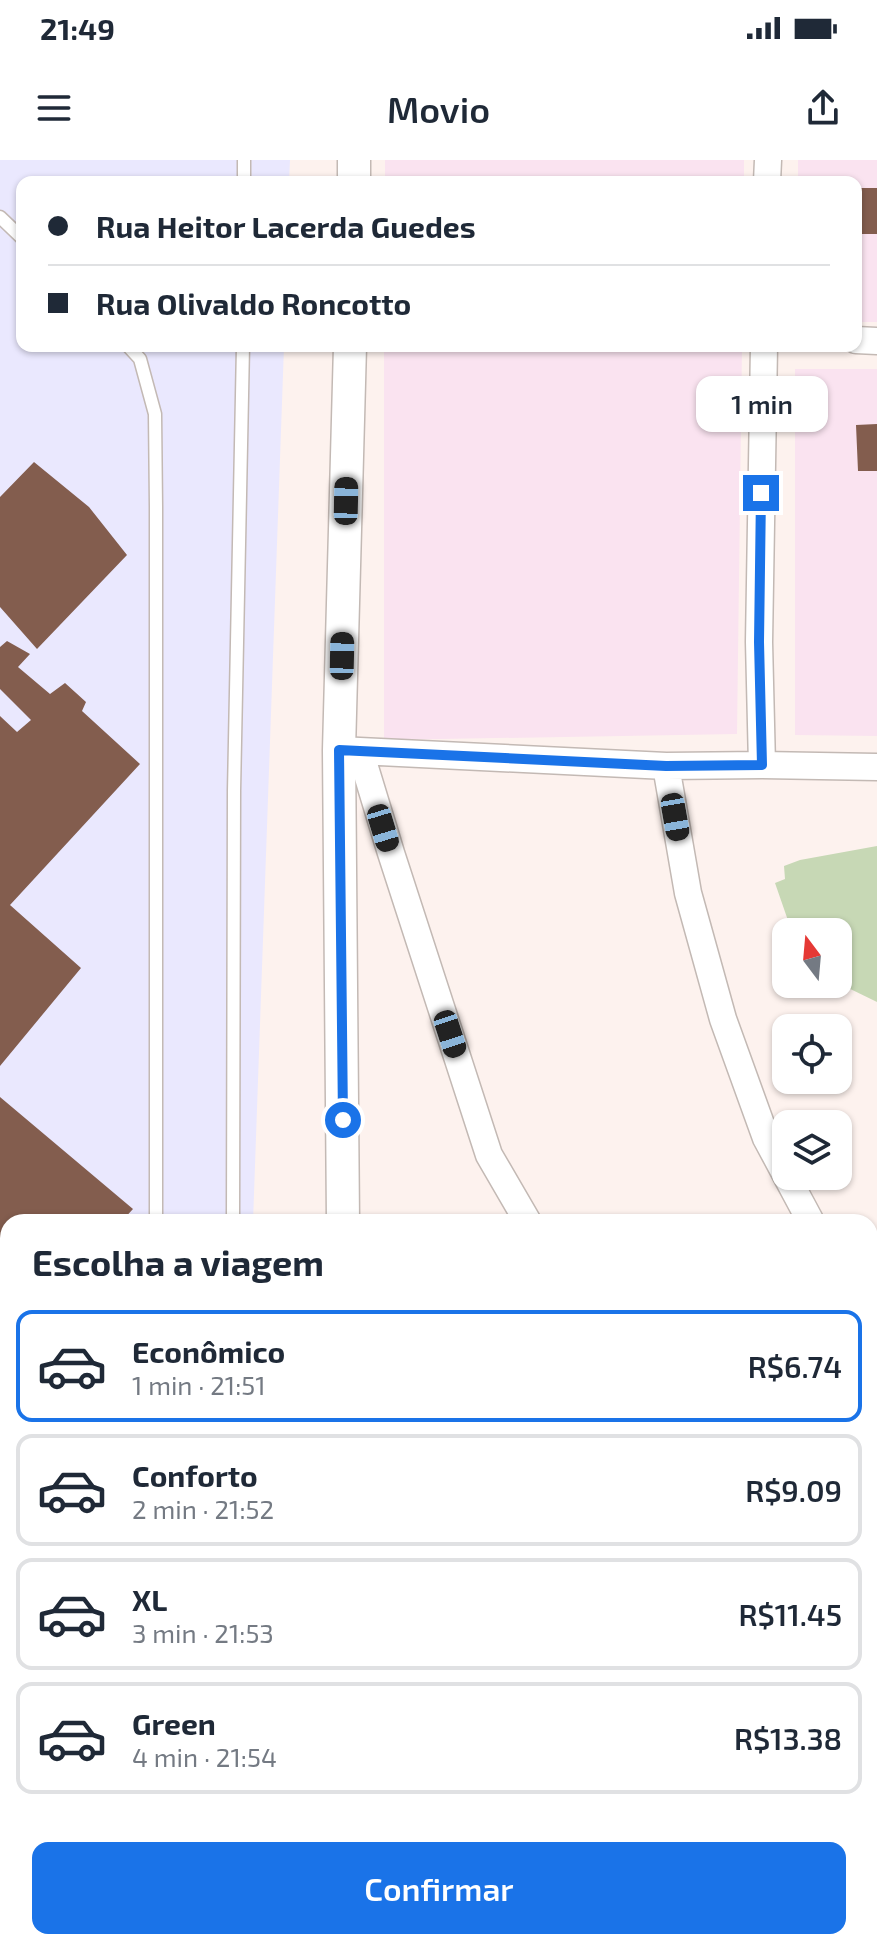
<!DOCTYPE html>
<html lang="pt">
<meta charset="utf-8">
<style>
:root{--surface:#fff;--page:#f2f2f3;--text:#1f2937;--muted:#747a83;--line:#e0e1e3;--accent:#1a73e8}
body{margin:0;font-family:"Exo 2",sans-serif;background:var(--page);color:var(--text);height:100vh;display:flex;flex-direction:column;font-size:30px;white-space:nowrap}
*{box-sizing:border-box;margin:0}
p{font-size:26px;color:var(--muted)}
.icon{flex:none;width:44px;height:44px;fill:none;stroke:currentColor;stroke-width:2;stroke-linecap:round;stroke-linejoin:round}
.map{position:relative;flex:1;overflow:hidden}
.drawer{position:absolute;left:0px;top:1054px;width:878px;height:736px;display:flex;flex-direction:column;background:var(--surface);border-radius:24px 24px 0 0;box-shadow:0 2px 6px #0004}
.drawer>*{flex:none}
.guide{position:absolute;left:16px;top:16px;width:846px;height:176px;border-radius:16px;box-shadow:0 2px 6px #0004;display:grid;align-content:center;height:176px;padding:0 32px;background:var(--surface)}
.needle{width:52px;rotate:344deg}
.tools{position:absolute;left:772px;top:758px;display:grid;gap:16px}
.tools a{display:grid;place-items:center;width:80px;height:80px;border-radius:16px;background:var(--surface);box-shadow:0 2px 6px #0004;font-size:40px}
.end{position:absolute;width:36px;height:36px;margin:-18px;border:10px solid #1a73e8;background:#fff;box-shadow:0 0 0 4px #fff}
.from{border-radius:50%}
.bubble{position:absolute;height:56px;border-radius:16px;background:var(--surface);box-shadow:0 2px 6px #0004;font-size:26px;font-weight:600;line-height:56px;text-align:center}
.car{position:absolute;width:24px;height:48px;margin:-24px -12px;border-radius:10px;box-shadow:0 0 6px 2px #0007;background:linear-gradient(#222 24%,#8ab4d8 0 40%,#222 0 76%,#8ab4d8 0 86%,#222 0)}
.guide b{display:flex;align-items:center;gap:28px;height:76px;font-size:30px}
.guide b+b{border-top:2px solid var(--line)}
.guide i{width:20px;height:20px;background:var(--text)}
ul{padding:0;list-style:none}
li{display:flex;align-items:center;gap:24px;height:112px;margin:0 16px 12px;padding:0 16px;border:4px solid var(--line);border-radius:16px}
li div{flex:1}
li b{display:block;font-size:30px}
li em{font-style:normal;font-weight:600}
li.on{border-color:var(--accent)}
li>.icon{width:72px;height:72px;stroke-width:1.5}
h2{padding:0 32px;font-size:36px;line-height:96px}
.cta{display:flex;gap:16px;margin-top:auto;padding:16px 32px}
.cta a{flex:1;height:92px;border-radius:16px;background:var(--accent);color:#fff;font-size:32px;font-weight:600;line-height:92px;text-align:center}
.status{display:flex;justify-content:space-between;align-items:center;height:56px;padding:0 40px;background:var(--surface);direction:ltr}
.status svg{height:22px;fill:currentColor}
header{display:flex;justify-content:space-between;align-items:center;height:104px;padding:0 32px;background:var(--surface);font-size:36px;font-weight:600}
.map>svg:first-child{display:block}
.commercial{fill:#fae3f0}
.industrial{fill:#eae8fe}
.green{fill:#c7d8b5}
.building{fill:#835d4e}
.lines{fill:none;stroke-linecap:round;stroke-linejoin:round}
.service-casing{stroke:#c3b9b4;stroke-width:15}
.minor-casing{stroke:#c3b9b4;stroke-width:29}
.tertiary-casing{stroke:#c3b9b4;stroke-width:35}
.service{stroke:#fff;stroke-width:12}
.minor{stroke:#fff;stroke-width:26}
.tertiary{stroke:#fff;stroke-width:32}
.route{stroke:#1a73e8;stroke-width:10}
</style>
<div class="status"><b>21:49</b><svg viewBox="0 0 49 12"><path d="M0 12V9h3v3zM5 12V6h3v6zM10 12V3h3v9zM15 12V0h3v12zM26 1h20v11H26zM47 4h2v5h-2z"/></svg></div>
<header><svg class="icon" aria-label="menu" viewBox="0 0 24 24"><path d="M4 6h16M4 12h16M4 18h16"/></svg>Movio<svg class="icon" aria-label="share" viewBox="0 0 24 24"><path d="M12 15V3M7 8l5-5 5 5M5 13v7h14v-7"/></svg></header>
<div class="map">
<svg width="877" height="1790" viewBox="0 0 877 1790">
<rect width="100%" height="100%" fill="#fdf2ee"/>
<path class="commercial" d="M385 0H744V22H385Z
M798 0H877V162H856V22H798Z
M384 186H742L737 574 384 580Z
M795 209H877V576L795 575Z"/>
<path class="industrial" d="M0 0H290L289 22H22V186H284L253 1062H8V1782H228V1790H0Z"/>
<path class="green" d="M877 686V842L838 823V772H792L775 723 785 719 784 706 800 700Z"/>
<path class="building" d="M857 28H877V74H859Z
M877 264V311H858L856 265Z
M34 302 89 347 127 395 37 489 0 447V337Z
M7 481 30 494 18 507 50 534 65 523 86 542 82 551 140 604 10 745 81 808 0 906V556L17 572 31 560 0 529V487Z
M0 937 133 1049 121 1062H8V1183L0 1191Z
M0 1193 8 1201V1339L0 1348Z
M8 1470V1782H174V1790H6L0 1630V1472Z"/>
<g class="lines">
<defs>
<path id="service" d="M244 0V22
M0 57 22 78
M128 186 140 199 155 254 156 347V1062
M233 1062 234 631 243 186
M0 1421 8 1411
M207 1790 208 1782"/>
<path id="minor" d="M767 22 768 0
M856 180 877 181
M339 590 666 606 762 605 877 607
M360 591 391 693 489 995 528 1062
M762 605 759 482 764 186
M666 606 688 733 723 859 766 978 811 1062
M870 1136 877 1145
M870 1426 877 1433
M789 1782 790 1790"/>
<path id="tertiary" d="M354 22V0
M343 1062 339 590 350 186
M323 1790 324 1782"/>
</defs>
<use href="#service" class="service-casing"/>
<use href="#minor" class="minor-casing"/>
<use href="#tertiary" class="tertiary-casing"/>
<use href="#service" class="service"/>
<use href="#minor" class="minor"/>
<use href="#tertiary" class="tertiary"/>
</g>
<g class="lines">
<path class="route" d="M343 960 339 590 666 606 762 605 759 482 761 333"/>
</g>
</svg>
<div class="tools">
<a><svg class="needle" viewBox="-14 -14 28 28"><path d="M0-13l5 13h-10z" fill="#e53935"/><path d="M0 13l5-13h-10z" fill="#747a83"/></svg></a>
<a><svg class="icon" aria-label="locate" viewBox="0 0 24 24"><circle cx="12" cy="12" r="6"/><path d="M12 2v4M12 18v4M2 12h4M18 12h4"/></svg></a>
<a><svg class="icon" aria-label="layers" viewBox="0 0 24 24"><path d="M12 4l9 5-9 5-9-5zM3 14l9 5 9-5"/></svg></a>
</div>
<i class="end from" style="left:343px;top:960px"></i>
<i class="end" style="left:761px;top:333px"></i>
<div class="bubble" style="left:696px;top:216px;width:132px">1 min</div>
<i class="car" style="left:346px;top:341px;rotate:1deg"></i>
<i class="car" style="left:342px;top:496px;rotate:1deg"></i>
<i class="car" style="left:675px;top:657px;rotate:170deg"></i>
<i class="car" style="left:383px;top:668px;rotate:163deg"></i>
<i class="car" style="left:450px;top:874px;rotate:162deg"></i>
<div class="guide">
<b><i class="from"></i>Rua Heitor Lacerda Guedes</b>
<b><i></i>Rua Olivaldo Roncotto</b>
</div>
<section class="drawer">
<h2>Escolha a viagem</h2>
<ul>
<li class="on"><svg class="icon" aria-label="car" viewBox="0 0 24 24"><path d="M5 17H2v-5l4-1 3-4h7l3 4 3 1v5h-3M9 17h6M6 11h13"/><circle cx="7" cy="17" r="2"/><circle cx="17" cy="17" r="2"/></svg><div><b>Econômico</b><p>1 min · 21:51</p></div><em>R$6.74</em></li>
<li><svg class="icon" aria-label="car" viewBox="0 0 24 24"><path d="M5 17H2v-5l4-1 3-4h7l3 4 3 1v5h-3M9 17h6M6 11h13"/><circle cx="7" cy="17" r="2"/><circle cx="17" cy="17" r="2"/></svg><div><b>Conforto</b><p>2 min · 21:52</p></div><em>R$9.09</em></li>
<li><svg class="icon" aria-label="car" viewBox="0 0 24 24"><path d="M5 17H2v-5l4-1 3-4h7l3 4 3 1v5h-3M9 17h6M6 11h13"/><circle cx="7" cy="17" r="2"/><circle cx="17" cy="17" r="2"/></svg><div><b>XL</b><p>3 min · 21:53</p></div><em>R$11.45</em></li>
<li><svg class="icon" aria-label="car" viewBox="0 0 24 24"><path d="M5 17H2v-5l4-1 3-4h7l3 4 3 1v5h-3M9 17h6M6 11h13"/><circle cx="7" cy="17" r="2"/><circle cx="17" cy="17" r="2"/></svg><div><b>Green</b><p>4 min · 21:54</p></div><em>R$13.38</em></li>
</ul>
<div class="cta"><a>Confirmar</a></div>
</section>
</div>
